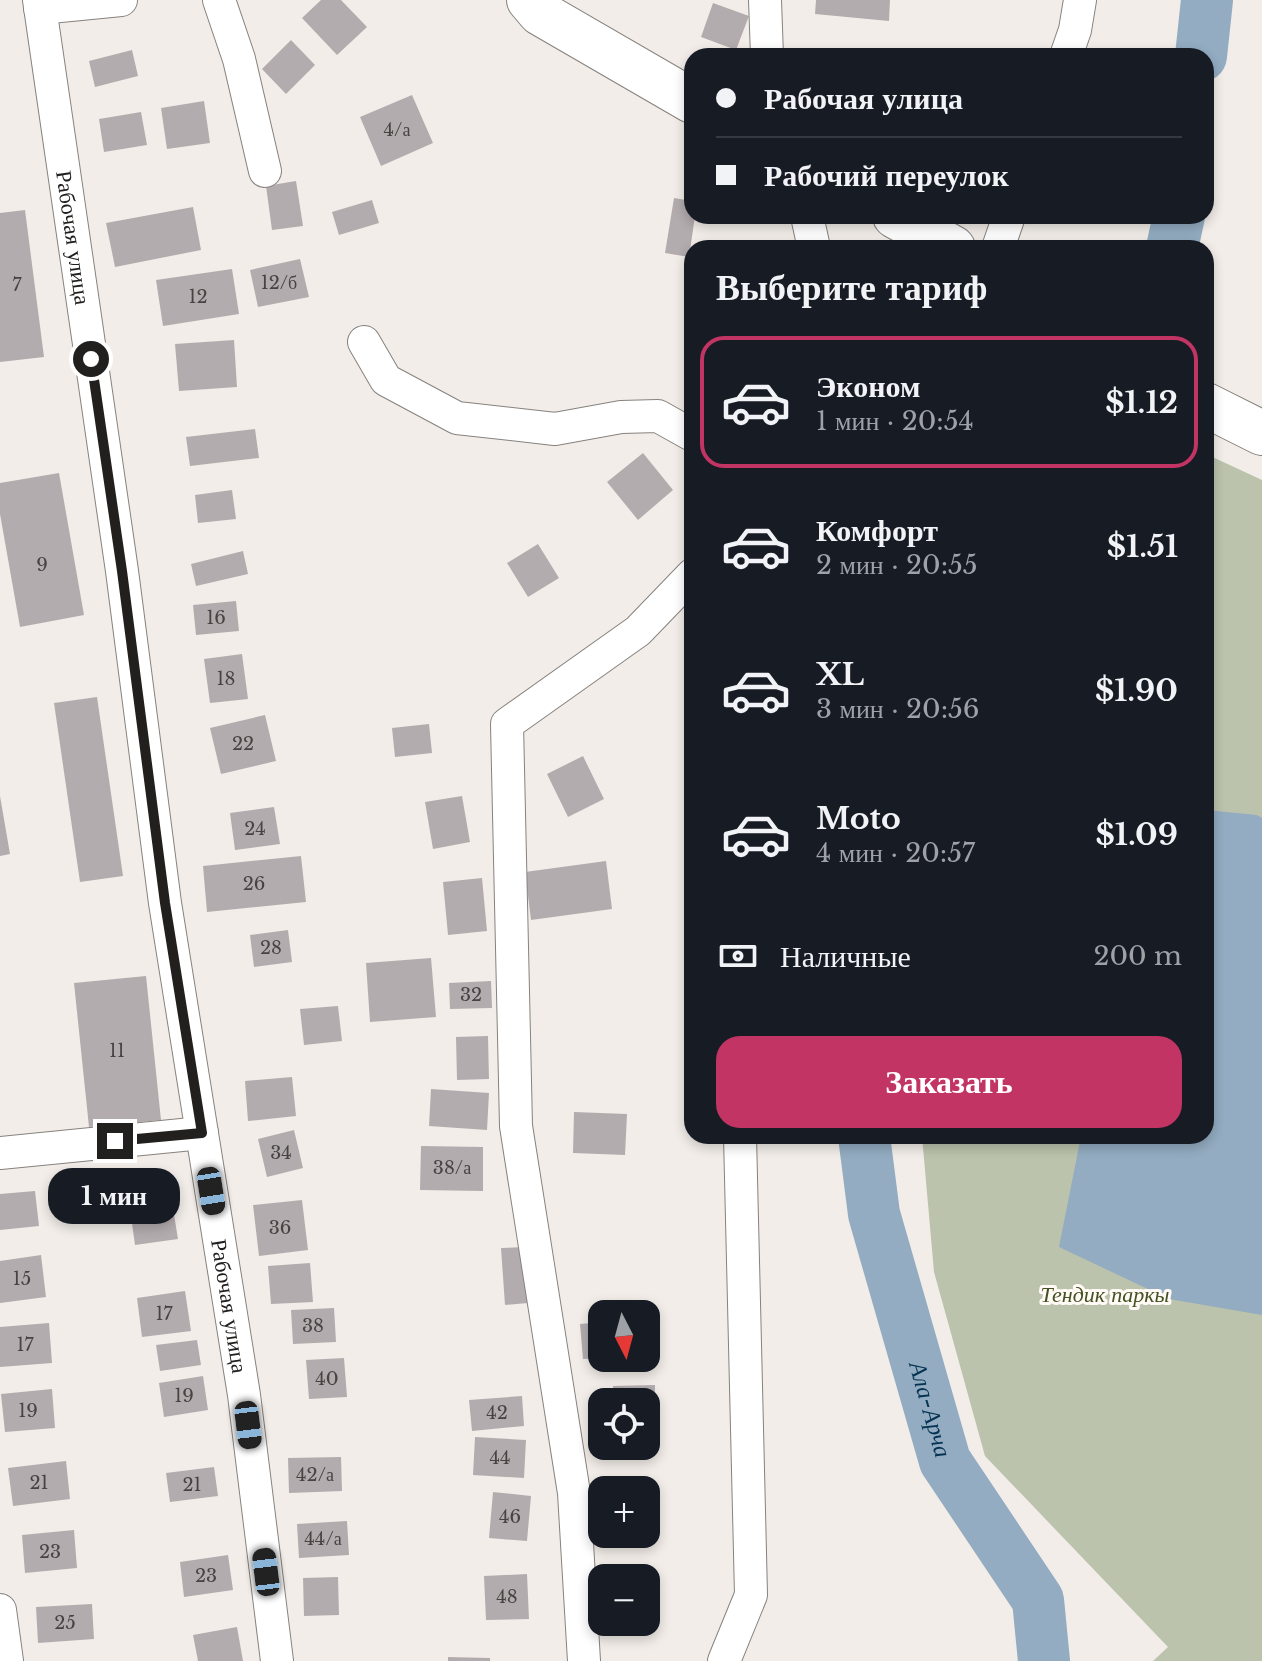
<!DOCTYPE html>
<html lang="ru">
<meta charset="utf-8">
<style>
:root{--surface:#171b24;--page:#20242c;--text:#f1f3f6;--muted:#9ea1a6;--line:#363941;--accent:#c13464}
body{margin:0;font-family:"Libre Baskerville",serif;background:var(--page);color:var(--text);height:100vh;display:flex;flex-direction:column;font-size:30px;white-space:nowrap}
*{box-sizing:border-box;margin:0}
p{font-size:26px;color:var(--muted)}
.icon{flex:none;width:44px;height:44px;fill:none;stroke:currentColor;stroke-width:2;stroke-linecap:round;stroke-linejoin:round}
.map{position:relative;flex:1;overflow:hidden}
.panel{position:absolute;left:684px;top:240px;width:530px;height:904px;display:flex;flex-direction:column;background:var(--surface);border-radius:24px;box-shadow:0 4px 12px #0003}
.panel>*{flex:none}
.guide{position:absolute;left:684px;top:48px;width:530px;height:176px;border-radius:24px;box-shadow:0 4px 12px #0003;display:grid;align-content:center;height:176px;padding:0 32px;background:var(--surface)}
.needle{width:52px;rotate:174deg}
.fabs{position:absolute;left:588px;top:1300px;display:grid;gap:16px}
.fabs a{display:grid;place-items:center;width:72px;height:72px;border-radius:16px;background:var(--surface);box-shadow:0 4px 12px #0003;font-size:40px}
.end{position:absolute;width:36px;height:36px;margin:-18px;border:10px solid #22201e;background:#fff;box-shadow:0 0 0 4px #fff}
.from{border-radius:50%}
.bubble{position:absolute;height:56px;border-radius:24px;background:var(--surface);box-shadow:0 4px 12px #0003;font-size:26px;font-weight:700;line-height:56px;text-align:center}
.car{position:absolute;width:24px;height:48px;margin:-24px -12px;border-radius:10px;box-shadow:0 0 6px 2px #0007;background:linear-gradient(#222 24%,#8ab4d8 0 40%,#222 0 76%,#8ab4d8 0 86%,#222 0)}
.guide b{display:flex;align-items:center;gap:28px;height:76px;font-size:30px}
.guide b+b{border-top:2px solid var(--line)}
.guide i{width:20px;height:20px;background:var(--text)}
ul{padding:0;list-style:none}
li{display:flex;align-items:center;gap:24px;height:132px;margin:0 16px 12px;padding:0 16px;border:4px solid transparent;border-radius:24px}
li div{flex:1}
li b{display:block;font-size:30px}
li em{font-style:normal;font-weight:700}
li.active{border-color:var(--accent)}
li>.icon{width:72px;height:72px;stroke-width:1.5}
h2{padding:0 32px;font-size:36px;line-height:96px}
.pay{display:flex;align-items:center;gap:20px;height:88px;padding:0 32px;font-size:30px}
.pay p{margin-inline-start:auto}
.button{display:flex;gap:16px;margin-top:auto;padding:16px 32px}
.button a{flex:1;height:92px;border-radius:24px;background:var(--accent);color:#fff;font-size:32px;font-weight:700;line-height:92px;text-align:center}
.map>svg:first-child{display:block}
.green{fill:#bbc3ac}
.water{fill:#93acc1}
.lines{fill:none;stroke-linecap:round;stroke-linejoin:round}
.river{stroke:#93acc1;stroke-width:52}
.building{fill:#b3acae}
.street-casing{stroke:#87827e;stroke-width:34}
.secondary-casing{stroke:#87827e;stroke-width:46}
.street{stroke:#fff;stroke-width:32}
.secondary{stroke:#fff;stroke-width:44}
.route{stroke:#22201e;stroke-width:10}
.labels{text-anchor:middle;stroke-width:6;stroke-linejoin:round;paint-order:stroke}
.number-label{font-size:18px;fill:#464342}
.street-label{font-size:22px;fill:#22201e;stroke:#fffaf6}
.park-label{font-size:22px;font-style:italic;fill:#445122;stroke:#fffaf6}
.water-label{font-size:24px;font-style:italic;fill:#053352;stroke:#fffaf6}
</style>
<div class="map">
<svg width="1262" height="1661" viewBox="0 0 1262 1661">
<rect width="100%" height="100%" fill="#f2ede8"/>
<path class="green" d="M1206 454 1262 480V1661H1153L1168 1647 985 1456 934 1272 922 1136H1206Z"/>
<path class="water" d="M1206 810 1257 815 1262 818V1315L1169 1299 1059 1247 1081 1136H1206Z"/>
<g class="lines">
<g class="river">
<path d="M1201 56 1207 0"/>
<path d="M1172 248 1179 216"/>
<path id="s1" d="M864 1136 874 1214 945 1461 1038 1600 1044 1661"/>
</g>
</g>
<path class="building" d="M321 0H341L367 27 337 55 302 18Z
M816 0H890L889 21 815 14Z
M713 3 749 16 736 50 701 37Z
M291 40 315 65 286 94 262 69Z
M132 50 138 76 95 87 89 61Z
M412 95 433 143 381 166 360 117Z
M204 101 210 143 167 149 161 108Z
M141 112 147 145 104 152 99 119Z
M296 181 303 226 272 230 266 186Z
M674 198 692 201V216H695L689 257 665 253Z
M372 200 379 223 339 235 332 212Z
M193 207 201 250 115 267 106 223Z
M25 210 44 357 0 362V213Z
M300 259 309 297 258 307 250 270Z
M232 269 239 314 163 326 156 280Z
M692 269V305H690L686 270Z
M234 340 237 387 179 391 175 344Z
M255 429 259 458 190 466 186 437Z
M643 453 673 490 638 520 607 482Z
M59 473 84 615 20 627 0 514V483Z
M232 490 236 519 198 523 195 495Z
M538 544 559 578 528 597 507 563Z
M243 551 248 574 196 586 191 564Z
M236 601 239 631 196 635 193 605Z
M242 654 248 699 210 703 204 659Z
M97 697 123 876 80 882 54 703Z
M265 715 276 761 221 774 210 728Z
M429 724 432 753 395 757 392 728Z
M583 756 604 799 568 817 547 774Z
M0 796 10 854 0 856Z
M462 796 470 842 433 849 425 802Z
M274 807 280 844 235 850 230 813Z
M301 856 306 902 207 912 203 866Z
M606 861 612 909 531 920 525 872Z
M482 878 487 931 448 935 443 882Z
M288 930 292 962 254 967 250 935Z
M431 958 436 1017 370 1022 366 963Z
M146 976 161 1120 89 1127 74 983Z
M491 981 492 1008 450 1009 449 983Z
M338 1006 342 1041 304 1045 300 1009Z
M488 1036 489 1079 457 1080 456 1037Z
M292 1077 296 1116 248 1121 245 1081Z
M431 1089 489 1093 487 1130 429 1126Z
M574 1112 627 1114 625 1155 573 1153Z
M294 1130 303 1168 267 1177 258 1139Z
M421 1146 483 1147V1191L420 1190Z
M168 1171 170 1188 123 1195 120 1178Z
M35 1191 39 1226 0 1230V1194Z
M302 1200 308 1250 259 1256 253 1205Z
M172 1202 178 1239 135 1245 130 1209Z
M525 1247 528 1303 505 1305 501 1248Z
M41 1255 46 1297 0 1303V1261Z
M310 1263 313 1302 271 1304 268 1266Z
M185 1291 191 1331 142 1337 137 1298Z
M334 1308 336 1342 293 1344 291 1310Z
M602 1322V1358L583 1359 580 1324Z
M49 1323 52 1363 0 1367V1327Z
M197 1340 201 1365 160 1371 156 1345Z
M344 1358 347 1397 309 1399 306 1360Z
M203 1376 208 1410 164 1417 159 1383Z
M655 1385V1421H646V1402H613V1386Z
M52 1389 55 1428 5 1432 1 1394Z
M522 1396 524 1426 472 1431 469 1400Z
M475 1437 526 1440 524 1478 473 1475Z
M341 1457 342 1491 289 1493 288 1458Z
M66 1461 70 1499 13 1506 8 1468Z
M214 1467 218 1496 170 1502 166 1473Z
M493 1492 531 1496 527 1541 489 1538Z
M347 1521 349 1555 299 1558 297 1524Z
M74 1530 77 1568 25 1573 22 1535Z
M228 1555 233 1590 184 1597 180 1562Z
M527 1574 529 1619 486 1620 484 1576Z
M338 1577 339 1615 304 1616 303 1578Z
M92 1604 94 1639 38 1643 36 1607Z
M237 1627 243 1661H198L193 1635Z
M448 1657 490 1658V1661H448Z"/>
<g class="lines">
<defs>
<g id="street">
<path id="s2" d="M39 0 122 571 165 903 244 1395 277 1661"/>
<path d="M219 0 239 59 265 171"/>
<path d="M765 0 767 56"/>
<path d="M40 8 121 0"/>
<path d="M1066 56 1075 30 1080 0"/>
<path d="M807 216 814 248"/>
<path d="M998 248 1009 216"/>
<path d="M364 342 386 380 457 418 555 429 621 417 658 416 692 435"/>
<path d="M0 1153 202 1133"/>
<path d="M0 1610 7 1661"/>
<path d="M584 1661 574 1493 516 1126 507 724 638 631 692 575"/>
<path d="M724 1661 751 1595 740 1136"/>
</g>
<path id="secondary" d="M529 0 540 13 692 101
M895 216 953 248
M1206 405 1262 433"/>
</defs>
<use href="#street" class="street-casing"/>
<use href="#secondary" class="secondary-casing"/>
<use href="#street" class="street"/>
<use href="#secondary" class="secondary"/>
</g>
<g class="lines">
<path class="route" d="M91 359 122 571 165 903 202 1133 115 1141"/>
</g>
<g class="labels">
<g class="number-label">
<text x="397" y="136">4/а</text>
<text x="279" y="289">12/б</text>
<text x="17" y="291">7</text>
<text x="198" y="303">12</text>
<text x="42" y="571">9</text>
<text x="216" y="624">16</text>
<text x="226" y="685">18</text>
<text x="243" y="750">22</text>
<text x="255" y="835">24</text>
<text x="254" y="890">26</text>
<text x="271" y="954">28</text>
<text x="471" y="1001">32</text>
<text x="117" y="1057">11</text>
<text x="281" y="1159">34</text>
<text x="452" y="1174">38/а</text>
<text x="280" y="1234">36</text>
<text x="22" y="1285">15</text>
<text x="164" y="1320">17</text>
<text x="313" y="1332">38</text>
<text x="25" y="1351">17</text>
<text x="327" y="1385">40</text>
<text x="184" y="1402">19</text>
<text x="28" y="1417">19</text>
<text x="497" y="1419">42</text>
<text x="500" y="1464">44</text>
<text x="315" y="1481">42/а</text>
<text x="39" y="1489">21</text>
<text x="192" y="1491">21</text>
<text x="510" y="1523">46</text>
<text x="323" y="1545">44/а</text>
<text x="50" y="1558">23</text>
<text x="206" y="1582">23</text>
<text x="507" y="1603">48</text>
<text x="65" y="1629">25</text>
</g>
<g class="street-label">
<text dy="8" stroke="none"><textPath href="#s2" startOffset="240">Рабочая улица</textPath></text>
<text dy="8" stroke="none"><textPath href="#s2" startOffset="1320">Рабочая улица</textPath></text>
</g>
<g class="park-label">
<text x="1105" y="1302">Тендик паркы</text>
</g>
<g class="water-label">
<text dy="8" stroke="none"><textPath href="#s1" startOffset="282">Ала-Арча</textPath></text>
</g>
</g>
</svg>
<div class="fabs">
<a><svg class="needle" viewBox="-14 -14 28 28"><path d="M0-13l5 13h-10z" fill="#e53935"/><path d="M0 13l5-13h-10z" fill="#9ea1a6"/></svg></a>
<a><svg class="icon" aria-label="locate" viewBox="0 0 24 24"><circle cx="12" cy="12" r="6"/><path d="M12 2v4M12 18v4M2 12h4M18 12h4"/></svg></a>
<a>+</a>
<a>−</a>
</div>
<i class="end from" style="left:91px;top:359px"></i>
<i class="end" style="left:115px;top:1141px"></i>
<div class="bubble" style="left:48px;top:1168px;width:132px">1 мин</div>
<i class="car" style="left:211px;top:1191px;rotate:171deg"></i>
<i class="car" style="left:248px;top:1425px;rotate:173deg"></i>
<i class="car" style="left:266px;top:1572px;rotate:353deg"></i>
<div class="guide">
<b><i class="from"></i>Рабочая улица</b>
<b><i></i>Рабочий переулок</b>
</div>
<section class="panel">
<h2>Выберите тариф</h2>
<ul>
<li class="active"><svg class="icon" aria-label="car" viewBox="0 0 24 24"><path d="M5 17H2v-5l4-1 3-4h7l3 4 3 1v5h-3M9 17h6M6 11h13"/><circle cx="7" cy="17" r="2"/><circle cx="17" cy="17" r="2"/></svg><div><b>Эконом</b><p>1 мин · 20:54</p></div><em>$1.12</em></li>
<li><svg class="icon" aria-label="car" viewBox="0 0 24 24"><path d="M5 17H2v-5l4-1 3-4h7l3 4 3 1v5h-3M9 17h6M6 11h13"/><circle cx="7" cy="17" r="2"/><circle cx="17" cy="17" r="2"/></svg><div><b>Комфорт</b><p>2 мин · 20:55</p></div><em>$1.51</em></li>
<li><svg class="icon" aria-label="car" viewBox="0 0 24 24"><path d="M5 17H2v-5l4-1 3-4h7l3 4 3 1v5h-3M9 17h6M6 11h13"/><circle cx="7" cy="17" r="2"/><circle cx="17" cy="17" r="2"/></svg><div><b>XL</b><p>3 мин · 20:56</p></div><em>$1.90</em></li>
<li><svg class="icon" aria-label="car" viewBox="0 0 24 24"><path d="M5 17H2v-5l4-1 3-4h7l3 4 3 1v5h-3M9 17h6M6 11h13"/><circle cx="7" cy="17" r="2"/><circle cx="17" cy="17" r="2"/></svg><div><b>Moto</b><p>4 мин · 20:57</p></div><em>$1.09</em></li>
</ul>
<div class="pay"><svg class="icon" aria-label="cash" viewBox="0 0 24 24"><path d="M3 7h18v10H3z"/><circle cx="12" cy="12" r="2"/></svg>Наличные<p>200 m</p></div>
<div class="button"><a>Заказать</a></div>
</section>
</div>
